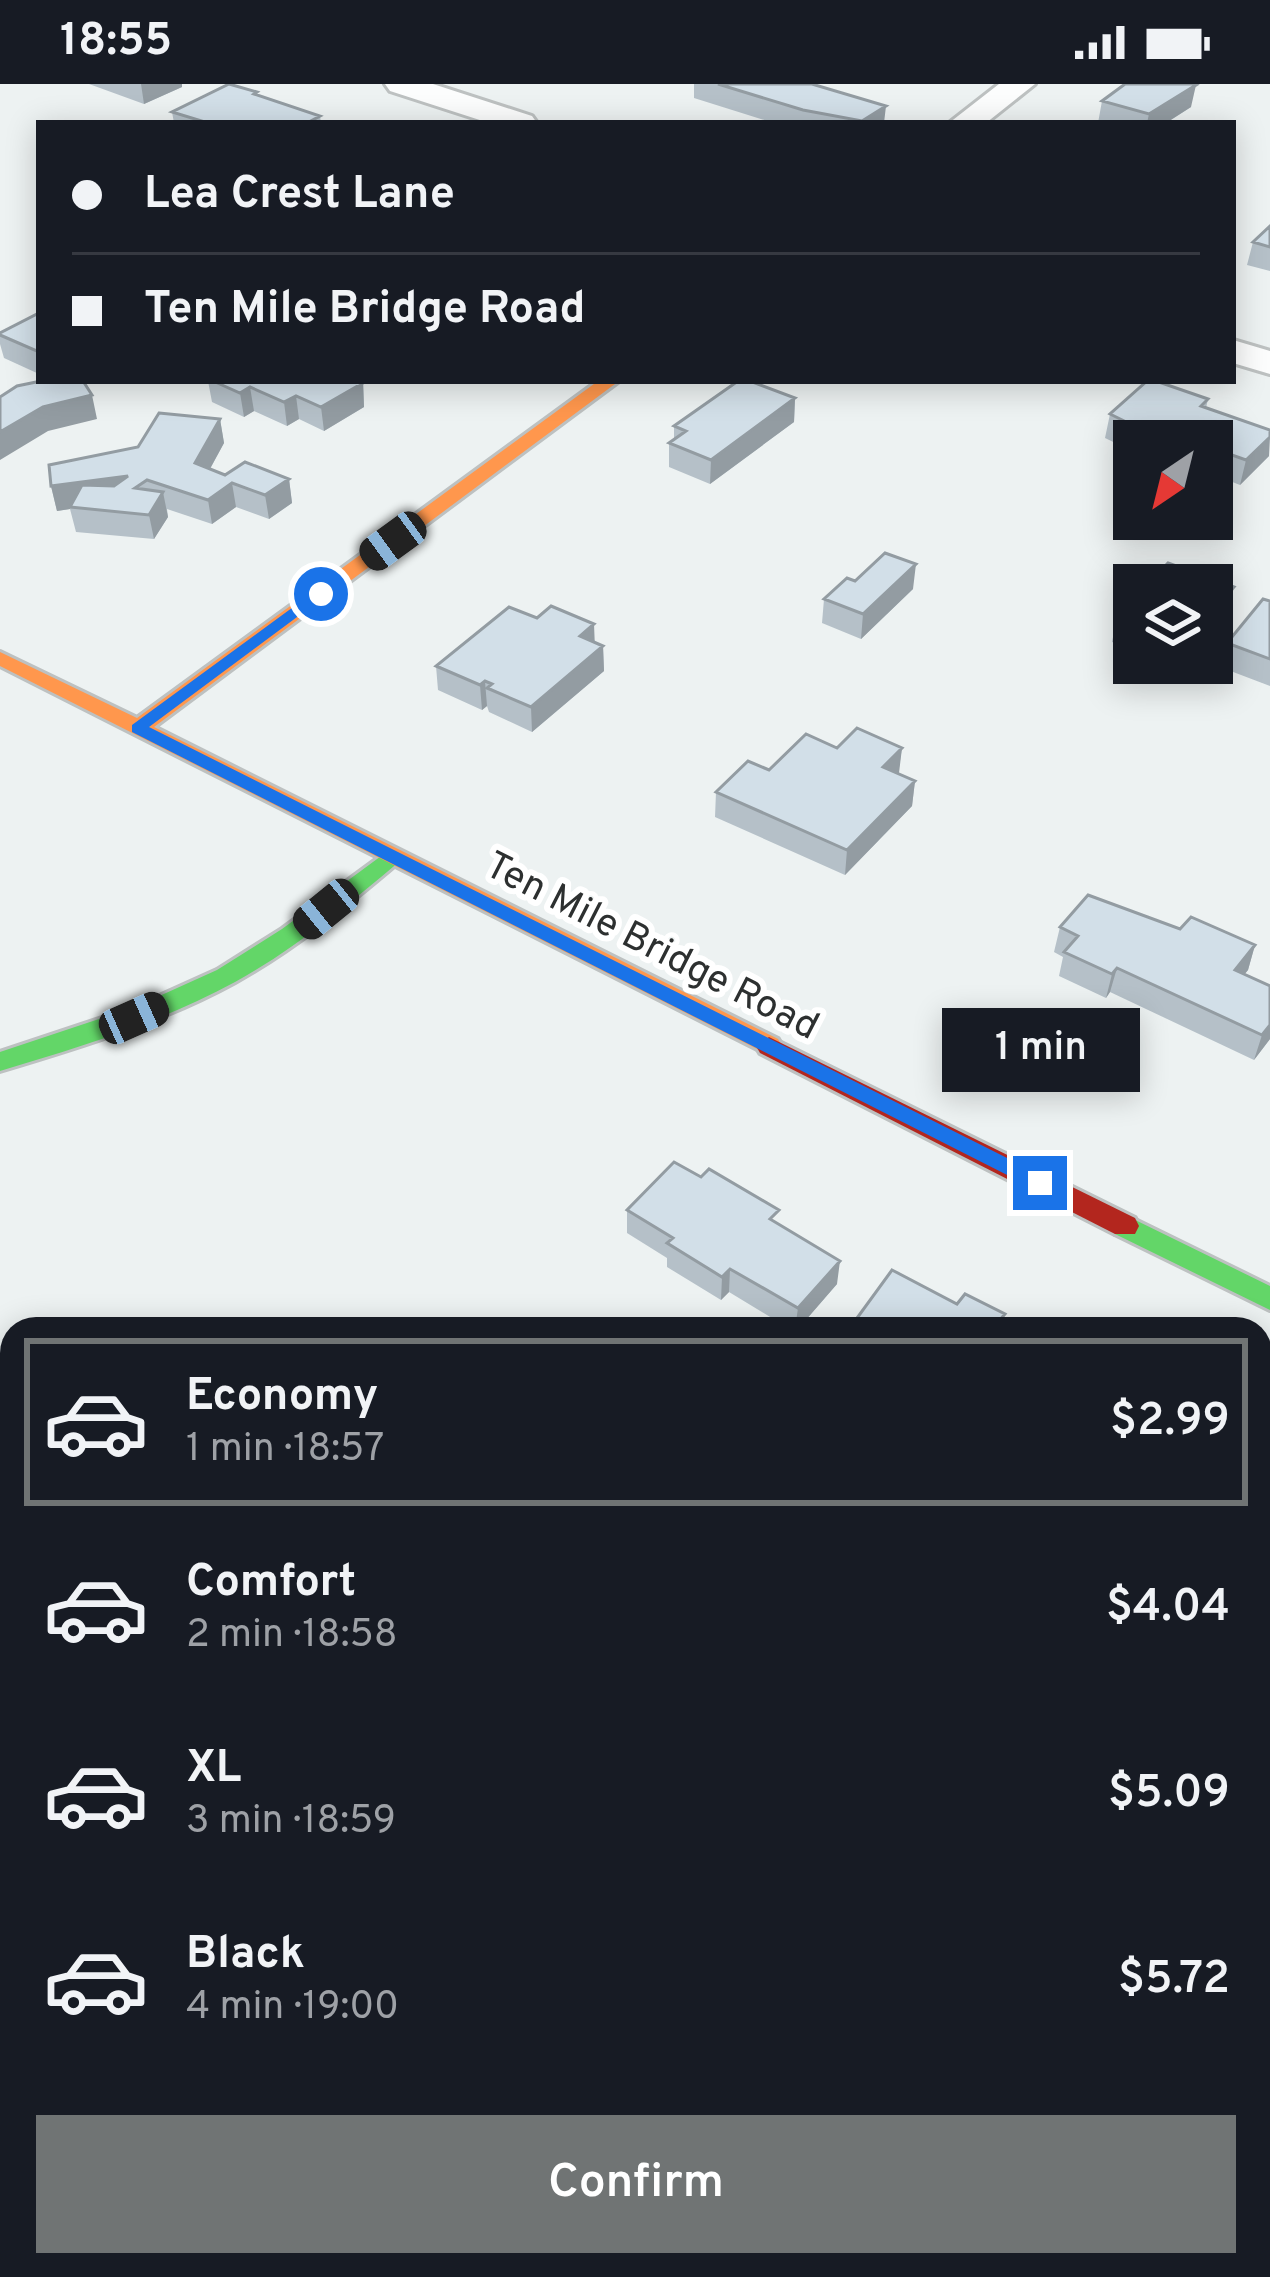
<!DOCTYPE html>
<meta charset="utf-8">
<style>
:root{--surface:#171b24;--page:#20242c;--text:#f1f3f6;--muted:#9ea1a6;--line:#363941;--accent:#707474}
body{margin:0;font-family:Overpass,sans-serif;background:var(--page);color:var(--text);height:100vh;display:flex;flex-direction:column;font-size:45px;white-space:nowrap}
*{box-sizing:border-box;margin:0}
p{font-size:39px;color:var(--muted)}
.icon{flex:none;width:66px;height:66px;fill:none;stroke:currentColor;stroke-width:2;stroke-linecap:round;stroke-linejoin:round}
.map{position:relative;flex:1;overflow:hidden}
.sheet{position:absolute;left:0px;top:1233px;width:1272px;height:960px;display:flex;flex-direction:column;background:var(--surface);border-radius:36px 36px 0 0;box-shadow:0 6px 30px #0003}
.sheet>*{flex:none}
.top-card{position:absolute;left:36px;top:36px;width:1200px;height:264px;border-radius:0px;box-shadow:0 6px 30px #0003;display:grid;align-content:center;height:264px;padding:0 36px;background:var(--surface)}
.needle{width:78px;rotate:215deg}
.buttons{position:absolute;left:1113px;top:336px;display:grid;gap:24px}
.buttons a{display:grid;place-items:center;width:120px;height:120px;border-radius:0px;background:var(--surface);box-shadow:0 6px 30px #0003;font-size:60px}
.end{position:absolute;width:54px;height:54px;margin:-27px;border:15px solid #1a73e8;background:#fff;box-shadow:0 0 0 6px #fff}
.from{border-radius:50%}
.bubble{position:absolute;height:84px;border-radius:0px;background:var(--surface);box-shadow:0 6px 30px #0003;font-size:39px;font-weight:600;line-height:84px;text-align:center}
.car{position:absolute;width:36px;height:72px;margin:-36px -18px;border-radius:15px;box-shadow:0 0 9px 3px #0007;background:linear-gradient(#222 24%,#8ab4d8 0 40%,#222 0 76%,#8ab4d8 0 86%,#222 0)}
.top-card b{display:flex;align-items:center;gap:42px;height:114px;font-size:45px}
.top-card b+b{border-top:3px solid var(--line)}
.top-card i{width:30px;height:30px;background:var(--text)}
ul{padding:21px 0 0;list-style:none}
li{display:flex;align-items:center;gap:36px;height:168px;margin:0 24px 18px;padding:0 12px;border:6px solid transparent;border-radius:0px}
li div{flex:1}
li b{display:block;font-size:45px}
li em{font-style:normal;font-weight:600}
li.current{border-color:var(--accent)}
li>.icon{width:108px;height:108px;stroke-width:1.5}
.primary-button{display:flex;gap:24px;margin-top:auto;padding:24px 36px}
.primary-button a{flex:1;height:138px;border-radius:0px;background:var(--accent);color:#fff;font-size:48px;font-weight:600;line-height:138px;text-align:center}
.status{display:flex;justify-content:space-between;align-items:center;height:84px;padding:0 60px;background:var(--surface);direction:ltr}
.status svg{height:33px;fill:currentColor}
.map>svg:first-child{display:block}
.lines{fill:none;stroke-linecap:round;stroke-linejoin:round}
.street-casing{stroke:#bdc1c1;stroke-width:6}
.fast-casing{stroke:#bdc1c1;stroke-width:6}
.slow-casing{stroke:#bdc1c1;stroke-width:6}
.jam-casing{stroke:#bdc1c1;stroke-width:6}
.street{fill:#fcfdfd;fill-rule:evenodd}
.fast{fill:#63d668;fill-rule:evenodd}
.slow{fill:#ff974d;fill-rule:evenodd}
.jam{fill:#b3261e;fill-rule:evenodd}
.wall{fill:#b5c0c8}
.shaded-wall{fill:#939ca2}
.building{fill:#d2dfe8;stroke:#939ca2;stroke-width:3}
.route{fill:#1a73e8}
.labels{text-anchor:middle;stroke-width:12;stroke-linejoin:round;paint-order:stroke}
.street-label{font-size:39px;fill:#2d3030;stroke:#fff}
</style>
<div class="status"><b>18:55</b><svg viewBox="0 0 49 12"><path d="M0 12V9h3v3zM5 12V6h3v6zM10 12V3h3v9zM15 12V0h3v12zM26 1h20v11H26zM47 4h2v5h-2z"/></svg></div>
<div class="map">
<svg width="1270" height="2193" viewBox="0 0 1270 2193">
<rect width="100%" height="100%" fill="#edf2f2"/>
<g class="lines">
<defs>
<path id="street" d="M385 0H433L532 32 537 39H489L390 7Z
M999 0H1035L986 39H949Z
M1233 256 1270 267V290L1233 279Z
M0 1616 12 1621V1692L0 1687Z
M872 2181H973L978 2193H877Z"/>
<path id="fast" d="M392 764 400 767 404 772 400 777C348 821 295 865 235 898 162 938 80 963 0 987V968L135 923 217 886 282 845Z
M1125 1131 1270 1202V1226L1115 1150 1111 1142 1115 1134Z"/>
<path id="slow" d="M598 297H619L154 643 778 955 782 962 778 969 769 971 0 582V568L137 634Z"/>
<path id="jam" d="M769 953 1135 1134 1139 1142 1135 1150H1115L760 969 756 962Z"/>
</defs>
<use href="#street" class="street-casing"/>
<use href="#fast" class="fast-casing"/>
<use href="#slow" class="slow-casing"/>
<use href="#jam" class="jam-casing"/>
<use href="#street" class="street"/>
<use href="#fast" class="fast"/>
<use href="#slow" class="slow"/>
<use href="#jam" class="jam"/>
</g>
<path class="wall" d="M89 0H182V3L144 20Z
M694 0H812L884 39H774L694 14Z
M257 8 258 11 320 32 321 39H174L172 28Z
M1102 17 1191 23 1166 39H1098Z
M1270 142V187L1247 181 1253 158Z
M39 229V290L4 274 0 260V249Z
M208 297H363L364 323 324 347 299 335 287 342 254 327 244 333 212 318Z
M795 314 794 338 710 400 669 383V359L674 356V342Z
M1208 315 1206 324 1269 372 1240 401 1212 390V357H1134V368L1105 354 1110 330Z
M220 335 224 359 210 385 225 391 289 395 292 419 269 435 236 423 212 440 167 425 168 433 154 455 76 448 70 425 57 427 51 402 138 363Z
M855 497 913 505 861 555 822 539 824 515Z
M1134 515V566L1112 558 1117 533Z
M1270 517V602L1220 583 1227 559Z
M594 559 603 562 604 587 532 648 489 628 487 622 482 626 438 606 436 582Z
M837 664H902L898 690 915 697 912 722 845 791 715 733 716 708 769 686Z
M1060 843 1180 845 1255 861 1248 886 1244 891 1270 955 1254 976 1110 908 1106 914 1059 892 1063 873 1054 868Z
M701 1093 778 1140 837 1200 798 1245H790L729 1208 721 1216 667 1183V1174L627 1149V1126Z
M1270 1438V1548L1260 1542V1456Z
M1270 1947V2014L1260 2007V1967Z
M1260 2036 1270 2043V2175L1260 2168Z"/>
<path class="shaded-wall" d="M141 0H182V3L144 20Z
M1196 1 1191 23 1166 39H1147L1149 30Z
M886 22 884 39H862V37Z
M354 297H363L364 323 324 347 321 323Z
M250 303 254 327 244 333 240 309Z
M92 311 97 335 48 347 0 376V348L43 323Z
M296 312 299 335 287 342 284 318Z
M795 314 794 338 710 400 711 376Z
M220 335 224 359 200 403 195 379Z
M1270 353 1269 372 1240 401 1246 376Z
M128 392 133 416 70 423V425L57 427 51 402Z
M289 395 292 419 269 435 265 411Z
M232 399 236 423 212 440 208 416Z
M163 408 168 433 154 455 149 431Z
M916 480 913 505 861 555 863 530Z
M1234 503 1228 527 1212 545V528Z
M594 540 595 565 580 552Z
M603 562 604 587 532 648 531 623Z
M485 597 487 622 482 626 480 601Z
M902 664 899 689 880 708 883 683Z
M915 697 912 722 845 791 847 766Z
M1255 861 1248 886 1227 911 1235 886Z
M1117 884 1110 908 1106 914 1112 890Z
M1270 941V955L1254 976 1262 951Z
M840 1177 837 1200 798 1245H795L798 1224Z
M730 1185 729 1208 721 1216 722 1193Z
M12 1958V1999L0 2012V1971Z
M123 2181H144L134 2193H114Z
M411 2181H424L416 2193H403Z"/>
<path class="building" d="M229 0 257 8 254 10 320 32 307 39H208L172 28Z
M718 0H812L886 22 862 37 803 26Z
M1125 0H1192L1196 1 1149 30 1102 17Z
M1270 142V163L1253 158Z
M39 229V268L0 251V249Z
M41 297H83L92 311 43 323 0 348V313L17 302Z
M213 297H355L361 300 321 323 296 312 284 318 250 303 240 309Z
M738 297H750L795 314 711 376 669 359 686 347 674 342Z
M1147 297H1156L1208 315 1201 322 1270 346V353L1246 376 1212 364V357H1192L1177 352 1171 357H1165L1110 330Z
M159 329 220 335 195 379 225 391 245 378 289 395 265 411 232 399 208 416 147 396 135 404 163 408 149 431 70 423 82 401 114 402 128 392 51 402 49 381 138 363Z
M885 469 916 480 863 530 824 515 847 494 855 497Z
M1168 479 1234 503 1212 528V501H1147Z
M1134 515V540L1117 533Z
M1263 515 1270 517V575L1227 559Z
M551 522 594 540 580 552 603 562 531 623 487 604 492 600 485 597 480 601 436 582 509 523 537 534Z
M857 644 902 664 883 683 915 697 847 766 716 708 748 677 769 686 806 650 837 664Z
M1088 811 1180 845 1191 833 1255 861 1235 886 1270 902V941L1262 951 1117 884 1112 890 1064 868 1078 852 1060 843Z
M674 1078 701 1093 709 1085 779 1126 770 1135 840 1177 798 1224 730 1185 722 1193 667 1159 673 1154 627 1126Z
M892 1186 957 1220 965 1210 1005 1230 998 1238 1012 1245H849Z
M1270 1438V1521L1260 1515V1456Z
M0 1930 12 1940V1958L0 1971Z
M1270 1955V1990L1260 1983V1976Z
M12 2028V2181H123L114 2193H0V2042Z
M1260 2036 1270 2043V2153L1260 2146Z
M186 2181H411L403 2193H177Z
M483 2181H494L508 2193H475Z"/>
<path class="route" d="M315 507 328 510 149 643 1047 1094V1104H1033L132 648V641Z"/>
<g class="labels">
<g class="street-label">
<text transform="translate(653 860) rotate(27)" y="14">Ten Mile Bridge Road</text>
</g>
</g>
</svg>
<div class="buttons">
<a><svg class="needle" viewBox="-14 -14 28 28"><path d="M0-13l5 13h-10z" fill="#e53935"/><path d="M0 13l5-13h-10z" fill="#9ea1a6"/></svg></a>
<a><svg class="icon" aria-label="layers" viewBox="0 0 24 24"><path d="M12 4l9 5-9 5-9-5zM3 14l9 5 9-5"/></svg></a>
</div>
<i class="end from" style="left:321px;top:510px"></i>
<i class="end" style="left:1040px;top:1099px"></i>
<div class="bubble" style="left:942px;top:924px;width:198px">1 min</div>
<i class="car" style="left:393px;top:457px;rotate:234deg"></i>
<i class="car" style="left:326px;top:825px;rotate:231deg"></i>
<i class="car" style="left:134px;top:934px;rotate:66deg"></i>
<div class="top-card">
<b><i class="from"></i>Lea Crest Lane</b>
<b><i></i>Ten Mile Bridge Road</b>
</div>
<section class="sheet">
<ul>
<li class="current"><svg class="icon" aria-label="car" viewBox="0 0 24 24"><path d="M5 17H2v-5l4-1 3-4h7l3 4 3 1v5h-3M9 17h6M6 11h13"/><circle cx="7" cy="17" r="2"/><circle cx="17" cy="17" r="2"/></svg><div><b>Economy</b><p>1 min · 18:57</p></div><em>$2.99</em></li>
<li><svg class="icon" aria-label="car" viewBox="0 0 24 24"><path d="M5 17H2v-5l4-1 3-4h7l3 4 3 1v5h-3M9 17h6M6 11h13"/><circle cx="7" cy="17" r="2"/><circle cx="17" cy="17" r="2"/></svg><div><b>Comfort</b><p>2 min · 18:58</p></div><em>$4.04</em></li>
<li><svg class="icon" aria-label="car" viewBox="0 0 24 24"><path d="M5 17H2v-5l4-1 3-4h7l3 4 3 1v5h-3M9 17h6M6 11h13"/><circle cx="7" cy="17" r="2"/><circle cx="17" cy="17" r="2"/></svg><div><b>XL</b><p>3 min · 18:59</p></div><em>$5.09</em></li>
<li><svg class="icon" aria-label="car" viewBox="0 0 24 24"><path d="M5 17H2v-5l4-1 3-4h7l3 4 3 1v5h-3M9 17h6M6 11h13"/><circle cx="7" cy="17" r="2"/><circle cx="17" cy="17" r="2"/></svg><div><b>Black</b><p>4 min · 19:00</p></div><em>$5.72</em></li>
</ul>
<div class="primary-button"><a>Confirm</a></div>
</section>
</div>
